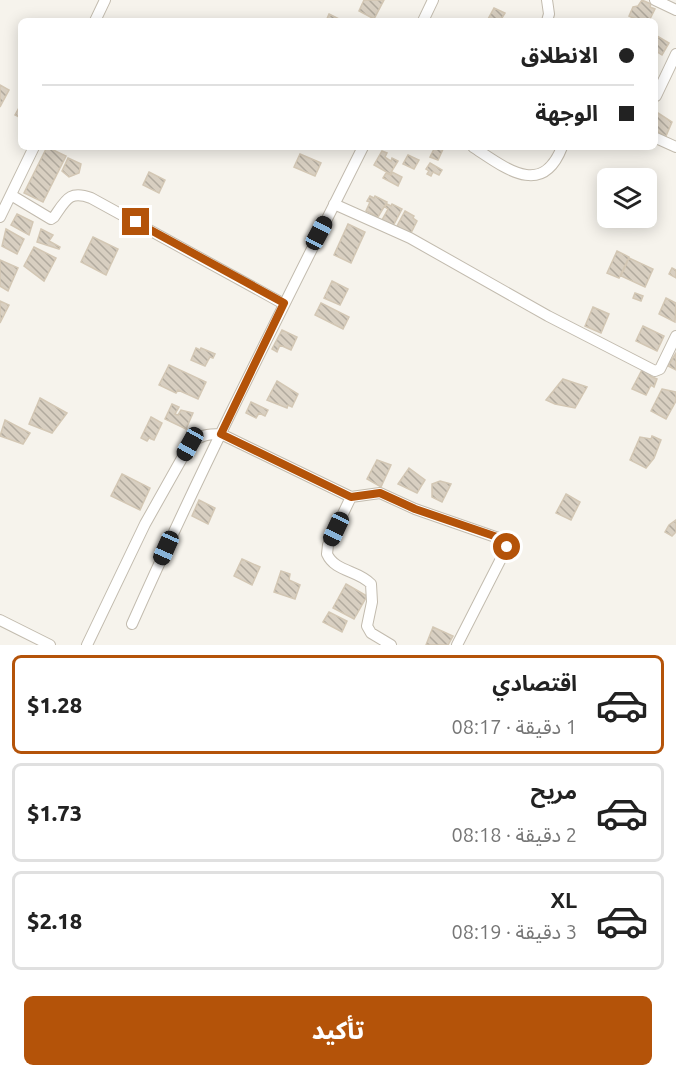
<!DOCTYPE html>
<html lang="ar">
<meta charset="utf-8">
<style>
:root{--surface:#fff;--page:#f6f6f6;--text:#222;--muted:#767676;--line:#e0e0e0;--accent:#b45309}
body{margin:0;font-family:Ubuntu,"Noto Sans Arabic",sans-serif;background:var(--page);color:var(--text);direction:rtl;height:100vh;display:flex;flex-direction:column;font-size:22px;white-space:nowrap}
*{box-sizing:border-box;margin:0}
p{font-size:20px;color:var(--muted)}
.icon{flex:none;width:33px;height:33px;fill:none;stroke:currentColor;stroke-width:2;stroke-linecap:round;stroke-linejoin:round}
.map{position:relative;height:645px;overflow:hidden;direction:ltr}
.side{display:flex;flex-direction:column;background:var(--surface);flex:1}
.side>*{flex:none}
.top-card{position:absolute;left:18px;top:18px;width:640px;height:132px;border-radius:9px;box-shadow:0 3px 15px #0003;direction:rtl;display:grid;align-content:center;height:132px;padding:0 24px;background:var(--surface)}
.buttons{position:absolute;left:597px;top:168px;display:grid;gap:12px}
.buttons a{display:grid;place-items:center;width:60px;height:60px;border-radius:9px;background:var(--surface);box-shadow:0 3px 15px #0003;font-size:30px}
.end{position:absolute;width:27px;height:27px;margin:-14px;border:8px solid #b45309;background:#fff;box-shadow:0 0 0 3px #fff}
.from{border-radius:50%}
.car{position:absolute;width:18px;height:36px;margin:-18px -9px;border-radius:8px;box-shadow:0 0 4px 2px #0007;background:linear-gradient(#222 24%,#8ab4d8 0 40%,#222 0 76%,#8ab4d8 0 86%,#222 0)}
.top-card b{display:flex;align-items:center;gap:21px;height:57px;font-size:22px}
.top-card b+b{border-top:2px solid var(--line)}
.top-card i{width:15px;height:15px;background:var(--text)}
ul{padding:10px 0 0;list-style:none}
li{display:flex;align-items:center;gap:18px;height:99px;margin:0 12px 9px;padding:0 12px;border:3px solid var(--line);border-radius:9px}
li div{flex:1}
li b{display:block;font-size:22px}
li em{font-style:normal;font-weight:800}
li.current{border-color:var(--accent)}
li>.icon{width:54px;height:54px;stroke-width:1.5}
.button{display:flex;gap:12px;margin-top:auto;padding:12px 24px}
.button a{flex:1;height:69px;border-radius:9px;background:var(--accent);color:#fff;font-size:24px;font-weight:800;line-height:69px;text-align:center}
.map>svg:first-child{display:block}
.building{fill:url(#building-back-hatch);stroke:#d3c7b4;stroke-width:1.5}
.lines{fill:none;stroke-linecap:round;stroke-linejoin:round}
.street-casing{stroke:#c2bbae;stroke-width:12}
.street{stroke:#fff;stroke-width:10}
.route{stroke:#b45309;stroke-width:8}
</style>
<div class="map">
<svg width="676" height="645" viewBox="0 0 676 645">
<defs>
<pattern id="building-back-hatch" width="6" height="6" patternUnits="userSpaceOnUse" patternTransform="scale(1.5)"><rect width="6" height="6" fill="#d8cfc1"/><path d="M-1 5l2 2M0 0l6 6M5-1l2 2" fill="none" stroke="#b1aa9e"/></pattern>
</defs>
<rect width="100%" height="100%" fill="#f6f3ec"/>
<path class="building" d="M364 0H384L374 19 359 11Z
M642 0 651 4 650 7 655 9 649 21H640L629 16 633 7 638 6Z
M494 8 505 13 500 21H487Z
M329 14 343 21H326Z
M657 36 669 43 662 55 656 51Z
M0 85 9 90 0 107Z
M21 104V118L15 115Z
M658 113 672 122 666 136 656 131V114Z
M47 147 66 156 43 202 24 193Z
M435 147H444L438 160 430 157Z
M382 151 387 153 385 157 391 161 392 158 398 161 390 174 374 165Z
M300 154 321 163 315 176 294 167Z
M408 155 419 160 414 169 403 164Z
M68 158 81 164 79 173 69 177 62 171Z
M430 163 442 170 439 175 433 172 431 176 427 174 429 171 426 169Z
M149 172 165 180 159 193 143 185Z
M392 172 402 177 398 186 383 178 386 173 391 175Z
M370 196 374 198 375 196 387 202 378 217 366 211 370 202 367 201Z
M387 204 391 206 392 204 402 209 393 226 382 220 388 209 385 207Z
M405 211 414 216 413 218 417 221 410 235 396 228Z
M17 214 33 222 29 235 11 225Z
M348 224 365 232 351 263 334 255Z
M6 229 24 239 17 254 2 246Z
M41 229 53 235 49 241 60 247 59 249 37 242Z
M93 237 118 249 106 275 81 262Z
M34 247 56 258 44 281 24 266Z
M617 251 629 257 619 278 607 273Z
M629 258 653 269 645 287 621 276Z
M0 260 18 268 8 291 0 286Z
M672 268 676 270V278L669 274Z
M332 281 348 289 340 305 324 298Z
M635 293 643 296 641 301 633 298Z
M666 298 676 303 675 322 659 314Z
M0 301 9 305 0 323Z
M321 303 349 317 343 329 315 315Z
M593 307 609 314 601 333 585 326Z
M643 326 664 336 657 351 636 341Z
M282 330 297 337 291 350 280 345 277 352 272 349Z
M196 348 200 350 201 348 215 354 213 358 210 357 205 366 191 360Z
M676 353V370L668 366Z
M169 365 206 382 198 399 178 390 176 393 159 385Z
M643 368 652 372 650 376 657 379 654 387 651 385 646 395 632 389Z
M563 379 587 387 575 408 555 404 546 400Z
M277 381 298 394 292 407 288 405 287 408 267 400Z
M662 389 676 392V401L666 419 651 411Z
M40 398 67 413 52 433 29 424Z
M251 402 268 410 265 416 259 413 256 418 246 413Z
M172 404 179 407 175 414 178 415 181 410 193 413 186 429 165 419Z
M151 417 162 423 154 440 149 438 147 441 141 438Z
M5 420 30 433 23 444 0 436Z
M652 436 661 440 654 458 646 468 630 460 640 437 651 439Z
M377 460 391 465 381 487 367 479Z
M409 468 425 480 417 493 398 484Z
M122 474 150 488 140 510 111 496Z
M440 481 451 484 442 502 432 497V484Z
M566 494 580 502 571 520 556 513Z
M199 500 215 508 208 524 192 516Z
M676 520V532L672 536 665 532 669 525Z
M242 559 260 567 252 585 234 576Z
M281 571 290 574 289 580 300 585 295 599 274 592Z
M346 584 367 596 354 619 333 608Z
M329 612 347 621 342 632 323 622Z
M433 627 453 636 448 645H426Z"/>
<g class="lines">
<defs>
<path id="street" d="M547 0 549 14 547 21
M655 0 676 10
M95 21 105 0
M423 21 433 0
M656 96 676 54
M656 138 676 147
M473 147C504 167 542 199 562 147
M11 195 51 219 54 217C66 200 69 190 91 198L284 304
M334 204 410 238 548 316 655 371 660 369 676 336
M0 217 34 147
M351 497 328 545 327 554C335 572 358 570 371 584L372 602 367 626 371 633 391 645
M0 620 50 645
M132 624C204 462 284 305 363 147
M87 645 145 524 190 444C200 435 208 434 221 434L351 497 380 493 415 509 507 541V547L457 645"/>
</defs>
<use href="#street" class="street-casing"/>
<use href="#street" class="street"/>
</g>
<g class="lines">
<path class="route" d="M136 222 284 303 221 434 351 497 380 493 415 509 503 539 507 541V547"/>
</g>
</svg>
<div class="buttons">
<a><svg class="icon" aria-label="layers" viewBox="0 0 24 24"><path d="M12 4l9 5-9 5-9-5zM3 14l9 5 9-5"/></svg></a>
</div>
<i class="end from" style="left:507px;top:547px"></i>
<i class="end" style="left:136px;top:222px"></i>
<i class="car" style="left:319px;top:233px;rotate:28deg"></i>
<i class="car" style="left:190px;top:444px;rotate:209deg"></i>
<i class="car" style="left:336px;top:529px;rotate:205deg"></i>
<i class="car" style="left:166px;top:548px;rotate:204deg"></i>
<div class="top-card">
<b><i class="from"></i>الانطلاق</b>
<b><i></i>الوجهة</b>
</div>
</div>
<section class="side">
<ul>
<li class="current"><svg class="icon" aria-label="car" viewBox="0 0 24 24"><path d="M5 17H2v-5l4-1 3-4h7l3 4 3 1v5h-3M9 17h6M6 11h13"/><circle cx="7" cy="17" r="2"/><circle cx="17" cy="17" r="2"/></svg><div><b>اقتصادي</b><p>1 دقيقة · 08:17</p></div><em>$1.28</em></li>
<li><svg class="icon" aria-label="car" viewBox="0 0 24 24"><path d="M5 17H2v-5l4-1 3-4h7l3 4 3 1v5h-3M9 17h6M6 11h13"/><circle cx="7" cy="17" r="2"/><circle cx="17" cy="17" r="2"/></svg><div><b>مريح</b><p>2 دقيقة · 08:18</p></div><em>$1.73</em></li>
<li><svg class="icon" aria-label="car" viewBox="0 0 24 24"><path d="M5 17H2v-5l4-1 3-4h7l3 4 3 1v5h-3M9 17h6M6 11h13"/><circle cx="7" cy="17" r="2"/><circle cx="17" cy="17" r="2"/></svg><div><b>XL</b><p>3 دقيقة · 08:19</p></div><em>$2.18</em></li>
</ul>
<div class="button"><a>تأكيد</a></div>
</section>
